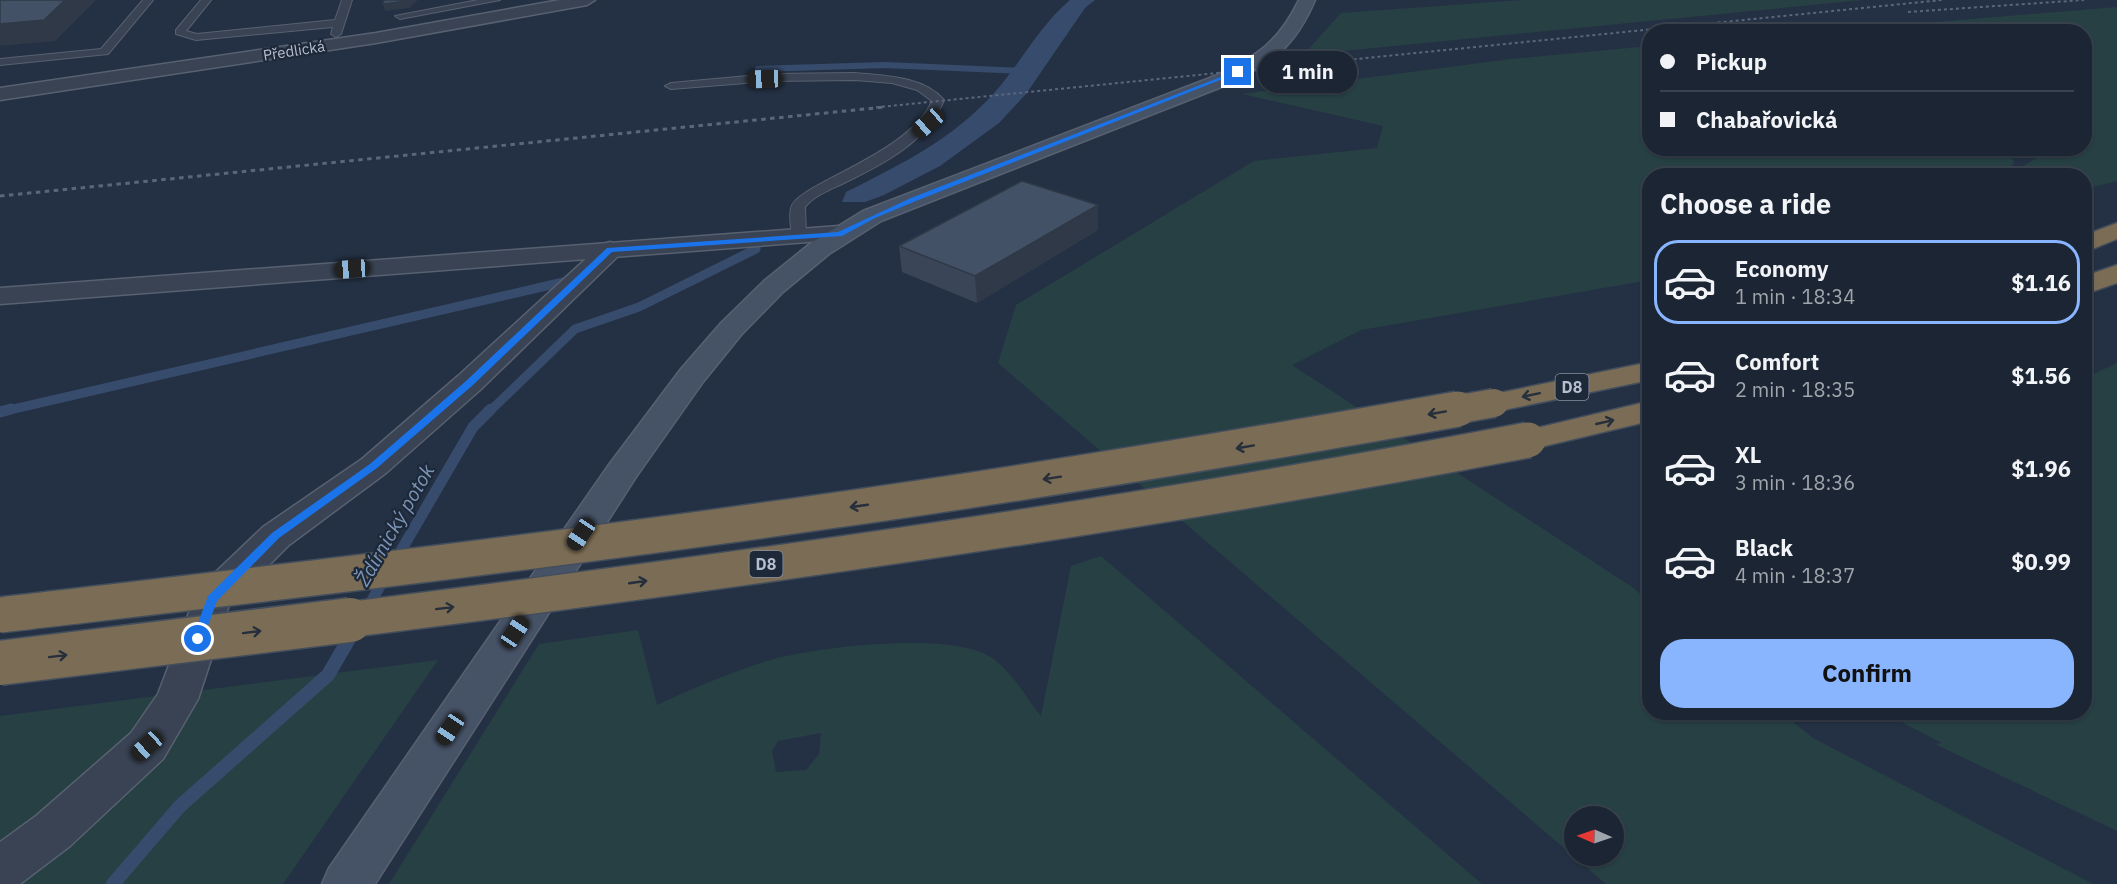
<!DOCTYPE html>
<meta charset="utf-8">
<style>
:root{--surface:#1b2533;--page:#242d3b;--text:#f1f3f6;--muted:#a0a5ac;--line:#39424e;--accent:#89b5ff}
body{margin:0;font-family:"IBM Plex Sans",sans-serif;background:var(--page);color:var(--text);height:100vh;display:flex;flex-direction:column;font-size:22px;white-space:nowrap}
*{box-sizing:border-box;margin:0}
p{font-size:20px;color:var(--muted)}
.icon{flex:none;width:33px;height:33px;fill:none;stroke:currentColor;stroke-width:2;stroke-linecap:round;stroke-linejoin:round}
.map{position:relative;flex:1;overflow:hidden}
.details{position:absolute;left:1642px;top:168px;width:450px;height:552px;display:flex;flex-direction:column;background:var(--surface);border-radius:24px;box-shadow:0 2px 4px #0004,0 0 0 2px var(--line)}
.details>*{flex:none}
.guide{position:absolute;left:1642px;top:24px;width:450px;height:132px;border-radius:24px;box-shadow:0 2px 4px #0004,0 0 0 2px var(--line);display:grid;align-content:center;height:132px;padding:0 18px;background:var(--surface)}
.needle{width:39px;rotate:272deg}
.buttons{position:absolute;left:1564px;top:806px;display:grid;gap:12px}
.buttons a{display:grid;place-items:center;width:60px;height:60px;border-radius:50%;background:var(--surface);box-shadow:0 2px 4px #0004,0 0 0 2px var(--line);font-size:30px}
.end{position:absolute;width:27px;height:27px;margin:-14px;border:8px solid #1a73e8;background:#fff;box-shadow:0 0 0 3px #fff}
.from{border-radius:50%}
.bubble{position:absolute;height:42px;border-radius:21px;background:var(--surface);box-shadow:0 2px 4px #0004,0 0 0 2px var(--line);font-size:20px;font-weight:700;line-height:42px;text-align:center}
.car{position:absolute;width:18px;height:36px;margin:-18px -9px;border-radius:8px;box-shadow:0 0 4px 2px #0007;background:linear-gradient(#222 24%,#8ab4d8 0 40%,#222 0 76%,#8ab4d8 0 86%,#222 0)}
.guide b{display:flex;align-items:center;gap:21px;height:57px;font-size:22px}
.guide b+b{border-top:2px solid var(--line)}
.guide i{width:15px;height:15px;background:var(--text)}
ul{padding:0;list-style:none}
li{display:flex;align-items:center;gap:18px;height:84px;margin:0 12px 9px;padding:0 6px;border:3px solid transparent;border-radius:24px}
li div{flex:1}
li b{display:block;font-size:22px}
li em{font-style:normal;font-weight:700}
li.current{border-color:var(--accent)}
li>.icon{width:54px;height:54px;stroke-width:1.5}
h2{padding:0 18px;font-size:27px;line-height:72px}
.action{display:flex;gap:12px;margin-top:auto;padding:12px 18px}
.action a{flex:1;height:69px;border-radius:24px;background:var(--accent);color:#111;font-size:24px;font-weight:700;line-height:69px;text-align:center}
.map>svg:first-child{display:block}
.green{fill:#264044;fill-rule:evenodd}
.water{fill:#374c6c}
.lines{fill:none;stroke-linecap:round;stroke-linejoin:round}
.stream-far3{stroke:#374c6c;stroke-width:6}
.stream-far2{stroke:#374c6c;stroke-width:9}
.stream-far1{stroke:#374c6c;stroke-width:11}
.stream{stroke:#374c6c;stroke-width:14}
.service-casing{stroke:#576170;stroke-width:2}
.minor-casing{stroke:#576170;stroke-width:3}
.tertiary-casing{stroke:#576170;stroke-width:3}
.secondary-casing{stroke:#576170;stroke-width:3}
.motorway-casing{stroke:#434e5d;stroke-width:3}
.service{fill:#394353;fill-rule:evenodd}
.minor{fill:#394353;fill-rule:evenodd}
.tertiary{fill:#394353;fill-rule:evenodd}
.secondary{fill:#465266;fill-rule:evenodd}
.motorway{fill:#7a6c55;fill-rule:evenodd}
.rail-far1{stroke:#5a677a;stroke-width:2;stroke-dasharray:3 3;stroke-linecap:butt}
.rail{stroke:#5a677a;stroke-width:3;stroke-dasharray:4.5 4.5;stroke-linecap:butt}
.motorway-bridge-far2-casing{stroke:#434e5d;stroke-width:31;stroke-linecap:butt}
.motorway-bridge-far1-casing{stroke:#434e5d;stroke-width:38;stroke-linecap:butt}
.motorway-bridge-casing{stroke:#434e5d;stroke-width:47;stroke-linecap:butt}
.motorway-bridge-far2{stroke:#7a6c55;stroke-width:28}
.motorway-bridge-far1{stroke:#7a6c55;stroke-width:35}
.motorway-bridge{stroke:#7a6c55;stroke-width:44}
.wall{fill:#3a4658}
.shaded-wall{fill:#2f3947}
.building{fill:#435166;stroke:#2f3947;stroke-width:1.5}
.oneway{stroke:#262f3b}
.route{fill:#1a73e8}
.labels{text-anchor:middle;stroke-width:4.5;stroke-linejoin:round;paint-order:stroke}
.far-street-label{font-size:15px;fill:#b6becd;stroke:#1d2838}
.shield{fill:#1d2838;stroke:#8891a0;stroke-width:1.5}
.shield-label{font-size:16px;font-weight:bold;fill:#b6becd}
.water-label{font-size:20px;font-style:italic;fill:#7b94b6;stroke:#1d2838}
</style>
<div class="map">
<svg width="2117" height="884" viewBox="0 0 2117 884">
<rect width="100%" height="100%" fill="#243144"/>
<path class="green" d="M1522 0H1863L1303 55 1341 13Z
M2117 7V181L2085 189V176L2010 174 2052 149 2085 148V32L1827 31Z
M1650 46V148L2008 149 2014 163 2002 175 1650 176V280L1361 330 1292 365 1632 587 1650 602V712L1782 713 1813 738 2093 884H1606L998 363 1016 305 1254 161 1377 148 1383 126 1242 94 1511 59ZM1575 816H1614V855H1575Z
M2117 363V831L1939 746 1936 744 1942 743 1884 713 2085 712V378Z
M1101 556 1482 884H389L539 644 638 630 657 705C693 688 729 673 767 661 815 647 942 632 987 655 1010 667 1025 697 1041 716L1071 566ZM821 733 819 754 806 770 776 772 772 751 778 741Z
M438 660 283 884H0V716Z"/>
<path class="water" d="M1070 0H1095L1085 8 1026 94 999 123 940 166 884 195 865 202H842L846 192C900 165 953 139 994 93 1021 63 1039 26 1070 0Z"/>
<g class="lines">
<path class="stream-far3" d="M758 69 885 65 1024 71"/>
<path class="stream-far2" d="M5 411 572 280
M490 411 575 329 639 307 756 249"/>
<path class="stream-far1" d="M0 412 11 409
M395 561 473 427 491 409
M366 611 385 577"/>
<path class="stream" d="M113 884 180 806 328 675 353 632"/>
<defs>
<path id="service" d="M143 0H153L108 54 0 65V59L101 49Z
M201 0H211L186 31 197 34 335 20 342 0H352L341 34 336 37 331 34 333 27 196 40 176 34V30Z
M478 0H500L400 19 395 16Z
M855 73C885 76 923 76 944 100 927 142 883 164 844 183 830 190 815 195 805 207L806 236 799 240 792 236C791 228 789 216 791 208 796 184 909 155 932 101L917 90 892 83 855 80 770 81 671 89 665 86 671 83 770 74Z"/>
<path id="minor" d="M560 0H595L587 5 376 43 0 100V88L376 33Z
M610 242 619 245 623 250 619 255 480 390 386 473 289 545 229 605 198 699 163 759 70 846 20 884H0V842L36 816 131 733 158 694 198 589 263 527 362 459 458 376 601 245Z"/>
<path id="tertiary" d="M839 226 848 229 852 234 848 239 0 304V288Z"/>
<path id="secondary" d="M1299 0H1315C1295 47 1273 62 1229 84L881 221 829 254 783 292 741 335 703 382 636 477 375 884H322L329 868 608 466 681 369 721 323 764 281 811 243 863 211 1215 76C1257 56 1278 43 1299 0Z"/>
<path id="motorway" d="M2117 223V239L2085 252V235Z
M2117 265V283L2085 294V276Z
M1650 362V380L1494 412 1483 410 1478 403 1483 396 1494 394Z
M1650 401V421L1528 450 1516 447 1512 440 1516 433Z"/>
</defs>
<use href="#service" class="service-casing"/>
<use href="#minor" class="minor-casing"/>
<use href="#tertiary" class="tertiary-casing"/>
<use href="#secondary" class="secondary-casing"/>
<use href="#motorway" class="motorway-casing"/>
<use href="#service" class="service"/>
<use href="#minor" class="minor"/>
<use href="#tertiary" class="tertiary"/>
<use href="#secondary" class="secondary"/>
<use href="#motorway" class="motorway"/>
<path class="rail-far1" d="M1908 12 2084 0
M870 108 1942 0"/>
<path class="rail" d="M0 196 885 107"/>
<defs>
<path id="motorway-bridge-far2" d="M1449 411 1494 403"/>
<path id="motorway-bridge-far1" d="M0 615C272 583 544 552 815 513 1030 483 1244 447 1458 409
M338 621C736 571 1134 516 1528 440"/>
<path id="motorway-bridge" d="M0 663 350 620"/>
</defs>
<use href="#motorway-bridge-far2" class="motorway-bridge-far2-casing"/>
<use href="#motorway-bridge-far1" class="motorway-bridge-far1-casing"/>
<use href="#motorway-bridge" class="motorway-bridge-casing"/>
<use href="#motorway-bridge-far2" class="motorway-bridge-far2"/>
<use href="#motorway-bridge-far1" class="motorway-bridge-far1"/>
<use href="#motorway-bridge" class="motorway-bridge"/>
</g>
<path class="wall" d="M1098 230 977 303 902 272 899 246Z"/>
<path class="shaded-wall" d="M65 0H96L55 41 0 46V24Z
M408 0H418L409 8 385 11 383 4Z
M1098 205V230L977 303 975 276Z"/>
<path class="building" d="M0 0H65L44 20 0 24Z
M384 0H408L407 1 383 4Z
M1022 181 1098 205 975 276 899 246Z"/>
<defs><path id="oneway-shaft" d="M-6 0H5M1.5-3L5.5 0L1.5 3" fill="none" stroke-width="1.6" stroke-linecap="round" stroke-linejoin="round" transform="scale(1.5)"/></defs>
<g class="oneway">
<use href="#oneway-shaft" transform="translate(1531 395) rotate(168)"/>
<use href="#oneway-shaft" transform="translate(1437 413) rotate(170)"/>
<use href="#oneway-shaft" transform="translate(1605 422) rotate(-13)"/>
<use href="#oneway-shaft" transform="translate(1245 447) rotate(170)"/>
<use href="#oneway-shaft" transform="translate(1052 478) rotate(171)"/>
<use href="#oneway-shaft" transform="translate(859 506) rotate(172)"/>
<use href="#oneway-shaft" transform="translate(638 582) rotate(-8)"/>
<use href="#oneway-shaft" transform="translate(445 608) rotate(-7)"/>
<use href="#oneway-shaft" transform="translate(252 632) rotate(-7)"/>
<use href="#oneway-shaft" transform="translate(58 656) rotate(-7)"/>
</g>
<path class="route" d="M1236 71 1240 72 916 201 875 218 842 236 612 252 473 385 377 468 279 538 217 601 202 642 198 643 192 639 208 596 272 533 370 464 466 381 607 248 838 232 911 198Z"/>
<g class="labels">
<g class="far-street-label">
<text transform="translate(294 51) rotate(-9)" y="5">Předlická</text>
</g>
<g class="shield">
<rect x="1555.5" y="374" width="33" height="26" rx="4.5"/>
<rect x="749.5" y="551" width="33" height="26" rx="4.5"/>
</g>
<g class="shield-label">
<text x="1572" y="393">D8</text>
<text x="766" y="570">D8</text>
</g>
<g class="water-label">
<text transform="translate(395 525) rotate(-60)" y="7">Ždírnický potok</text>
</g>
</g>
</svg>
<div class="buttons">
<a><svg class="needle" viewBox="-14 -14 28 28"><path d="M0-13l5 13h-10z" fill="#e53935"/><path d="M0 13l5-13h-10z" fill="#a0a5ac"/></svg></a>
</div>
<i class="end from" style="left:198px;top:639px"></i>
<i class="end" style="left:1238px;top:72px"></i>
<div class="bubble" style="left:1258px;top:51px;width:99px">1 min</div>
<i class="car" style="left:765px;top:79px;rotate:268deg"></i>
<i class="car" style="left:928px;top:123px;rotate:229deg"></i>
<i class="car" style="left:352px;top:269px;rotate:266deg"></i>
<i class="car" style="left:581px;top:534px;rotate:214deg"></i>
<i class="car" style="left:515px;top:632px;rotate:34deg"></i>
<i class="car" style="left:450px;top:729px;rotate:214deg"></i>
<i class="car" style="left:147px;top:746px;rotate:228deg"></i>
<div class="guide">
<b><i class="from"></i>Pickup</b>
<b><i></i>Chabařovická</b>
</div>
<section class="details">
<h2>Choose a ride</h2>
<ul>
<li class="current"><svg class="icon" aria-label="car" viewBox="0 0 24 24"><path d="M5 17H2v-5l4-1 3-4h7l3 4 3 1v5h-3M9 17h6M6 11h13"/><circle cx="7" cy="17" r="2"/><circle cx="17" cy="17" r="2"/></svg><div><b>Economy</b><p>1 min · 18:34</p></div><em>$1.16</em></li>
<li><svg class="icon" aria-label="car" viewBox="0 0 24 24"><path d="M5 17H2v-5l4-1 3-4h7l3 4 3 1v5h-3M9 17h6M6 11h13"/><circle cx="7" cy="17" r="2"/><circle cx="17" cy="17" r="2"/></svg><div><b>Comfort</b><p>2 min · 18:35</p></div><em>$1.56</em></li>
<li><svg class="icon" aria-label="car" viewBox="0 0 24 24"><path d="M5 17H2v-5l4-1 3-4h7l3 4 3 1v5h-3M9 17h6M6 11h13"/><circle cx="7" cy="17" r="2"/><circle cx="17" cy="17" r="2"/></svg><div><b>XL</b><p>3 min · 18:36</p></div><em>$1.96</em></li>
<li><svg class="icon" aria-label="car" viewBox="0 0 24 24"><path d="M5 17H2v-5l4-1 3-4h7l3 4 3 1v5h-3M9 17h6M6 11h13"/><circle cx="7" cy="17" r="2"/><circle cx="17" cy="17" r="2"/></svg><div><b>Black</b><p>4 min · 18:37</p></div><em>$0.99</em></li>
</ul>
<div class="action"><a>Confirm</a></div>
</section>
</div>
